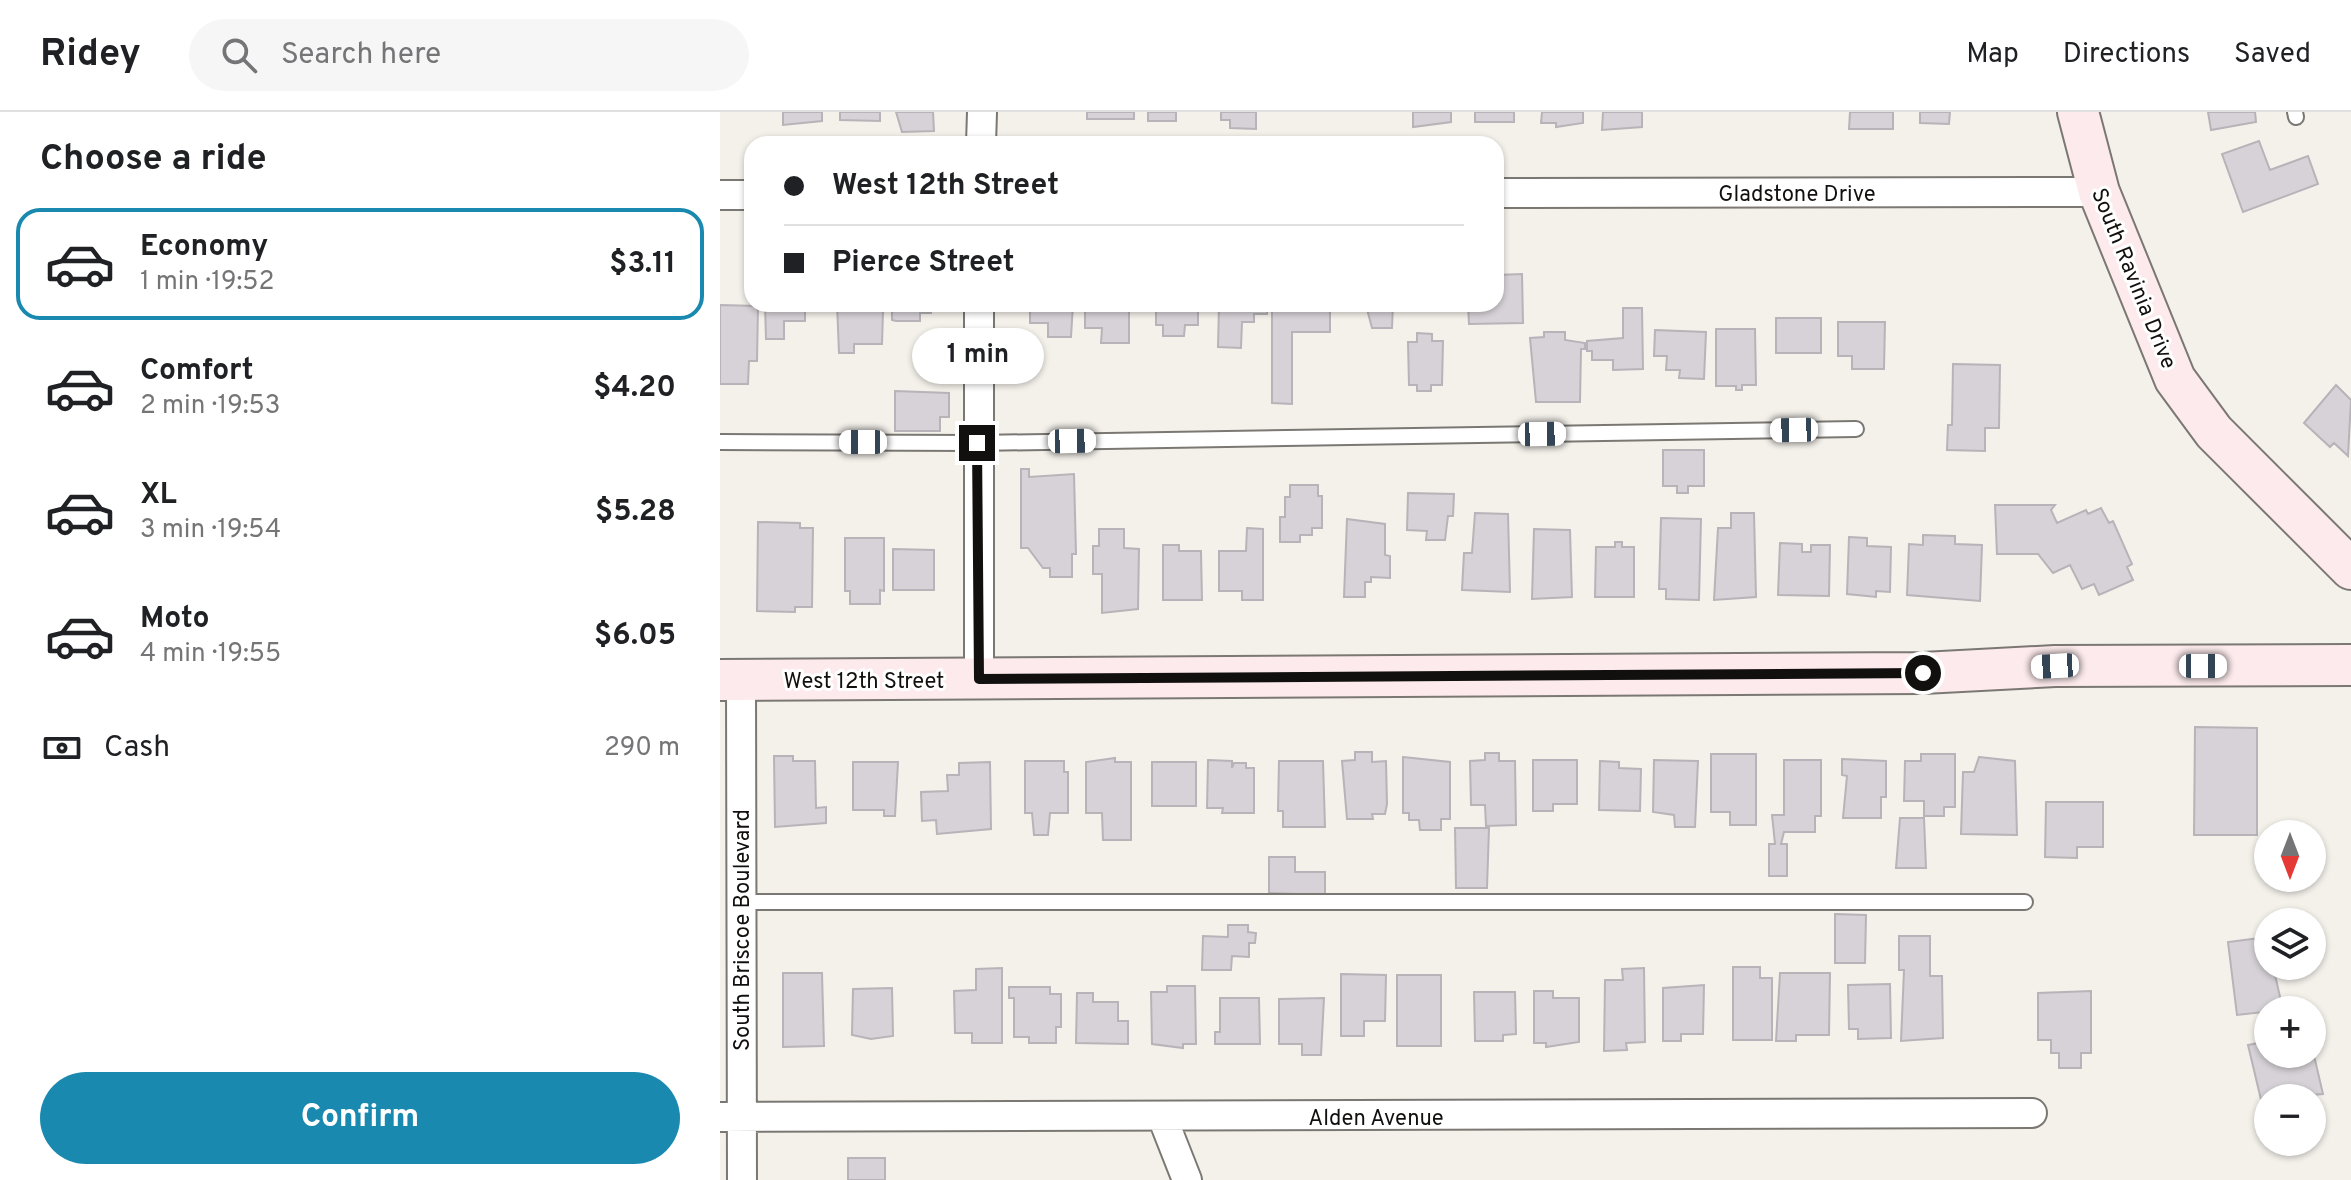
<!DOCTYPE html>
<meta charset="utf-8">
<style>
:root{--surface:#fff;--page:#f6f6f6;--text:#202124;--muted:#757577;--line:#e0e0e0;--accent:#1a89af}
body{margin:0;font-family:Overpass,sans-serif;background:var(--page);color:var(--text);height:100vh;display:flex;flex-direction:column;font-size:30px;white-space:nowrap}
*{box-sizing:border-box;margin:0}
p{font-size:26px;color:var(--muted)}
.icon{flex:none;width:44px;height:44px;fill:none;stroke:currentColor;stroke-width:2;stroke-linecap:round;stroke-linejoin:round}
.map{position:relative;flex:1;overflow:hidden}
.drawer{display:flex;flex-direction:column;background:var(--surface);width:720px}
.drawer>*{flex:none}
.hud{position:absolute;left:24px;top:24px;width:760px;height:176px;border-radius:24px;box-shadow:0 2px 6px #0004;display:grid;align-content:center;height:176px;padding:0 40px;background:var(--surface)}
.needle{width:52px;rotate:180deg}
.tools{position:absolute;left:1534px;top:708px;display:grid;gap:16px}
.tools a{display:grid;place-items:center;width:72px;height:72px;border-radius:50%;background:var(--surface);box-shadow:0 2px 6px #0004;font-size:40px}
.end{position:absolute;width:36px;height:36px;margin:-18px;border:10px solid #12100f;background:#fff;box-shadow:0 0 0 4px #fff}
.from{border-radius:50%}
.bubble{position:absolute;height:56px;border-radius:28px;background:var(--surface);box-shadow:0 2px 6px #0004;font-size:26px;font-weight:700;line-height:56px;text-align:center}
.car{position:absolute;width:24px;height:48px;margin:-24px -12px;border-radius:10px;box-shadow:0 0 6px 2px #0007;background:linear-gradient(#fff 24%,#345 0 40%,#fff 0 76%,#345 0 86%,#fff 0)}
.hud b{display:flex;align-items:center;gap:28px;height:76px;font-size:30px}
.hud b+b{border-top:2px solid var(--line)}
.hud i{width:20px;height:20px;background:var(--text)}
ul{padding:0;list-style:none}
li{display:flex;align-items:center;gap:24px;height:112px;margin:0 16px 12px;padding:0 24px;border:4px solid transparent;border-radius:24px}
li div{flex:1}
li b{display:block;font-size:30px}
li em{font-style:normal;font-weight:700}
li.active{border-color:var(--accent)}
li>.icon{width:72px;height:72px;stroke-width:1.5}
h2{padding:0 40px;font-size:36px;line-height:96px}
.pay{display:flex;align-items:center;gap:20px;height:88px;padding:0 40px;font-size:30px}
.pay p{margin-inline-start:auto}
.action{display:flex;gap:16px;margin-top:auto;padding:16px 40px}
.action a{flex:1;height:92px;border-radius:48px;background:var(--accent);color:#fff;font-size:32px;font-weight:700;line-height:92px;text-align:center}
header{display:flex;align-items:center;gap:48px;box-sizing:border-box;height:112px;padding:0 40px;background:var(--surface);border-bottom:2px solid var(--line)}
header strong{font-size:38px}
nav{display:flex;gap:44px;margin-inline-start:auto;font-size:28px}
.search{width:560px;height:72px;background:var(--page);display:flex;align-items:center;gap:20px;box-sizing:border-box;padding:0 28px;border-radius:44px;color:var(--muted);font-size:30px}
main{display:flex;flex:1;min-height:0}
.map>svg:first-child{display:block}
.building{fill:#d6d2d7;stroke:#b7b3b8;stroke-width:2}
.lines{fill:none;stroke-linecap:round;stroke-linejoin:round}
.lane-casing{stroke:#7b7873;stroke-width:18}
.street-casing{stroke:#7b7873;stroke-width:32}
.secondary-casing{stroke:#7b7873;stroke-width:44}
.lane{stroke:#fff;stroke-width:14}
.street{stroke:#fff;stroke-width:28}
.secondary{stroke:#fceaec;stroke-width:40}
.route{stroke:#12100f;stroke-width:10}
.labels{text-anchor:middle;stroke-width:6;stroke-linejoin:round;paint-order:stroke}
.street-label{font-size:22px;fill:#12100f;stroke:#fff}
</style>
<header>
<strong>Ridey</strong>
<div class="search"><svg class="icon" aria-label="search" viewBox="0 0 24 24"><circle cx="10" cy="10" r="6"/><path d="M15 15l6 6"/></svg>Search here</div>
<nav><a>Map</a><a>Directions</a><a>Saved</a></nav>
</header>
<main>
<section class="drawer">
<h2>Choose a ride</h2>
<ul>
<li class="active"><svg class="icon" aria-label="car" viewBox="0 0 24 24"><path d="M5 17H2v-5l4-1 3-4h7l3 4 3 1v5h-3M9 17h6M6 11h13"/><circle cx="7" cy="17" r="2"/><circle cx="17" cy="17" r="2"/></svg><div><b>Economy</b><p>1 min · 19:52</p></div><em>$3.11</em></li>
<li><svg class="icon" aria-label="car" viewBox="0 0 24 24"><path d="M5 17H2v-5l4-1 3-4h7l3 4 3 1v5h-3M9 17h6M6 11h13"/><circle cx="7" cy="17" r="2"/><circle cx="17" cy="17" r="2"/></svg><div><b>Comfort</b><p>2 min · 19:53</p></div><em>$4.20</em></li>
<li><svg class="icon" aria-label="car" viewBox="0 0 24 24"><path d="M5 17H2v-5l4-1 3-4h7l3 4 3 1v5h-3M9 17h6M6 11h13"/><circle cx="7" cy="17" r="2"/><circle cx="17" cy="17" r="2"/></svg><div><b>XL</b><p>3 min · 19:54</p></div><em>$5.28</em></li>
<li><svg class="icon" aria-label="car" viewBox="0 0 24 24"><path d="M5 17H2v-5l4-1 3-4h7l3 4 3 1v5h-3M9 17h6M6 11h13"/><circle cx="7" cy="17" r="2"/><circle cx="17" cy="17" r="2"/></svg><div><b>Moto</b><p>4 min · 19:55</p></div><em>$6.05</em></li>
</ul>
<div class="pay"><svg class="icon" aria-label="cash" viewBox="0 0 24 24"><path d="M3 7h18v10H3z"/><circle cx="12" cy="12" r="2"/></svg>Cash<p>290 m</p></div>
<div class="action"><a>Confirm</a></div>
</section>
<div class="map">
<svg width="1631" height="1068" viewBox="0 0 1631 1068">
<rect width="100%" height="100%" fill="#f4f1eb"/>
<path class="building" d="M63 0H102V9L63 13Z
M120 0H160V9L120 8Z
M176 0H213L214 19 182 20Z
M367 0H414V7H367Z
M428 0H456V9H428Z
M501 0H536V17L510 16V8H501Z
M693 0H731V10L693 15Z
M755 0H794V10H755Z
M822 0H863V11L836 15V11H821Z
M883 0H922V15L882 18Z
M1130 0H1173V17H1129Z
M1200 0H1230L1229 12 1200 11Z
M1488 0H1535L1536 10 1491 18Z
M1539 29 1550 58 1588 44 1598 72 1523 100 1502 42Z
M802 162 803 211 749 212 748 192H776V163Z
M45 192H85V209H64V227H46Z
M117 192H157V199H163L162 232H134V241H119Z
M172 192H211V201H200V209H176L172 208Z
M310 192H353L351 225H328V211H310Z
M381 192H409V231H381L382 216H365V194Z
M436 192H478V213H465L464 224H443V213H436Z
M499 192H547V202H534V210H522L521 236 498 235Z
M552 192H610V220H572V292L552 291Z
M629 192H673L672 216H652L647 197H630Z
M0 193 38 194 37 249H29L28 272H0Z
M903 196H922L923 257 893 258V248H872V239H867V229L903 226Z
M1056 206H1101V241H1056Z
M1118 210H1165L1164 257H1132V244H1118Z
M996 217H1035L1036 273H1022V278H1016V274H996Z
M935 218 986 220 984 267 959 266 960 258H946L947 244H934Z
M824 220H845V228L865 231V237H861L860 290H816L810 226 824 225Z
M697 221 712 222V229H723L722 273H711V279H697V273H689L688 230H697Z
M1233 252 1280 253 1279 316H1265V339L1227 338 1228 313H1232Z
M1616 273 1631 288 1628 344 1614 331 1610 335 1584 311Z
M175 279 229 281V305H220V319H175Z
M943 338H984V374H968V381H957V374H943Z
M301 357H309V365L354 362 356 442H352V465H330V456H323L308 436H301Z
M570 373H598V384H602V416H592V423H580V430H560V405H565V385H570Z
M688 381 734 382 733 404H728L725 428H706L707 419 687 418Z
M1275 393H1335L1331 398 1337 411 1366 398 1368 402 1381 396 1389 411 1393 409 1412 452 1407 455 1413 468 1379 483 1374 472 1362 477 1350 453 1333 461 1318 442H1277Z
M755 401 788 402 790 480 742 478 744 441H752Z
M1011 401H1034L1036 485 994 488 998 416H1011Z
M941 406 981 407 979 488 946 487V477H939Z
M627 407 665 412V443L670 444V466L651 465V470H645V485H624Z
M38 410 80 411V416H93L92 495H75V500L37 499Z
M527 416 543 417V488H522V479H499V439H526Z
M379 417H404V436L419 437 418 497 382 501V462H373V434H379Z
M814 417 850 418 852 485 812 487Z
M1203 423 1235 424V432L1262 433 1260 489 1187 483 1189 432 1203 433Z
M1129 425 1147 426V434L1171 435 1170 480 1156 479V485L1127 482Z
M125 426H164V479L160 478V492H130V479H125Z
M895 430H902V435H914V485H875L876 435H895Z
M1060 431 1082 432V440H1091V433H1110L1109 484 1058 483Z
M443 433H459V439H481L482 488H443Z
M173 437 214 438V478H173Z
M1475 615 1537 616V723H1474Z
M635 640H652V650L666 649 667 692 665 702H652L653 707H627L622 649 635 648Z
M765 641H779V649H795L796 713 766 714 765 693H751L750 649 765 648Z
M991 642H1036V713H1010V700H991Z
M1201 642H1235V695H1224V704H1204V689H1184L1185 649H1201Z
M54 644H73V649H95L96 696 106 695V711L55 715Z
M683 645 730 650V707H721V718H700L699 708H689V701H683Z
M1259 645 1295 649 1297 723 1241 722 1243 660H1254Z
M395 646V650H411V728H383L382 701H366V650Z
M1122 647 1166 649V685H1161V706H1123L1127 664 1122 663Z
M488 648 512 649V656L514 651H526V656H534V701H502L503 696H487Z
M813 648H857V692H833V699H813Z
M934 648 978 649 975 715H955L954 703 933 700Z
M1064 648H1101V704H1095V720H1064L1061 732H1067V764H1049V732H1055L1052 703H1064Z
M305 649H344V660H348V701H330L328 723H314L312 701H305Z
M559 649H603L605 715H563V699H558Z
M880 649 899 650V656L921 657 920 699 879 698Z
M133 650H178L175 704H164V698H133Z
M270 650 271 717 217 722 216 708 202 709 201 680 228 679 227 663H239V651Z
M432 650H476V694H432Z
M1326 690H1383V735H1357V746L1325 745Z
M1180 706H1204L1206 756H1176Z
M735 716H769L767 776H736Z
M549 745H575V760H605V783L549 781Z
M1115 802 1146 803 1145 851H1115Z
M508 813H528V820L536 821 535 831H529V845L512 844 511 858H482L483 824 508 825Z
M1179 824H1210V864H1222L1223 926 1181 929 1184 858H1179Z
M1548 825V854H1553L1563 898 1517 903 1508 830Z
M1013 855H1040V866H1052V928H1013Z
M282 856V931H252V921H235L234 879 256 878V857Z
M924 856 925 930 906 931 907 938 884 939 885 868H903L902 857Z
M63 861H102L104 934 63 935Z
M1060 861H1110L1109 923H1076V929H1056Z
M621 862 666 863 665 909H644V924H621Z
M677 863H721V934H677Z
M1170 872 1171 926 1138 927V917H1129L1128 873Z
M984 873 983 922H961V929H943V876Z
M447 874H475L476 932H463V936L432 932 431 880H447Z
M289 875H330V882H341V915H336V931H309V925H294V886H289Z
M172 876 173 924 151 927 132 923 133 877Z
M814 879H833V886H859V930L826 935V931H814Z
M1371 879V941H1361V956H1339V941H1331V928H1318V881Z
M754 880H795L796 922 783 923V929H755Z
M357 881H373V890H398V909H408V932L356 931Z
M500 886H539L540 932H495V920H500Z
M604 886 601 943H582V932H559V887Z
M1548 929V942H1592V935L1603 982 1548 986V995L1543 996 1528 933Z
M128 1046H165V1068H128Z"/>
<g class="lines">
<defs>
<path id="lane" d="M1575 0 1576 5
M0 330 257 331 1136 317
M20 790H1305"/>
<path id="street" d="M261 32 262 0
M776 81 1379 80
M0 83H32
M259 192V567
M21 568 22 1068
M0 1005 1312 1001
M443 1007 467 1068"/>
<path id="secondary" d="M1358 0 1379 80 1455 267 1494 320 1631 457
M0 568 1203 561 1335 554 1631 553"/>
</defs>
<use href="#lane" class="lane-casing"/>
<use href="#street" class="street-casing"/>
<use href="#secondary" class="secondary-casing"/>
<use href="#lane" class="lane"/>
<use href="#street" class="street"/>
<use href="#secondary" class="secondary"/>
</g>
<g class="lines">
<path class="route" d="M257 331 259 567 1203 561"/>
</g>
<g class="labels">
<g class="street-label">
<text x="1077" y="89">Gladstone Drive</text>
<text transform="translate(1415 166) rotate(68)" y="8">South Ravinia Drive</text>
<text x="144" y="576">West 12th Street</text>
<text transform="translate(21 818) rotate(-90)" y="8">South Briscoe Boulevard</text>
<text x="656" y="1013">Alden Avenue</text>
</g>
</g>
</svg>
<div class="tools">
<a><svg class="needle" viewBox="-14 -14 28 28"><path d="M0-13l5 13h-10z" fill="#e53935"/><path d="M0 13l5-13h-10z" fill="#757577"/></svg></a>
<a><svg class="icon" aria-label="layers" viewBox="0 0 24 24"><path d="M12 4l9 5-9 5-9-5zM3 14l9 5 9-5"/></svg></a>
<a>+</a>
<a>−</a>
</div>
<i class="end from" style="left:1203px;top:561px"></i>
<i class="end" style="left:257px;top:331px"></i>
<div class="bubble" style="left:192px;top:216px;width:132px">1 min</div>
<i class="car" style="left:1074px;top:318px;rotate:269deg"></i>
<i class="car" style="left:822px;top:322px;rotate:89deg"></i>
<i class="car" style="left:352px;top:329px;rotate:89deg"></i>
<i class="car" style="left:143px;top:330px;rotate:270deg"></i>
<i class="car" style="left:1335px;top:554px;rotate:267deg"></i>
<i class="car" style="left:1483px;top:554px;rotate:90deg"></i>
<div class="hud">
<b><i class="from"></i>West 12th Street</b>
<b><i></i>Pierce Street</b>
</div>
</div>
</main>
